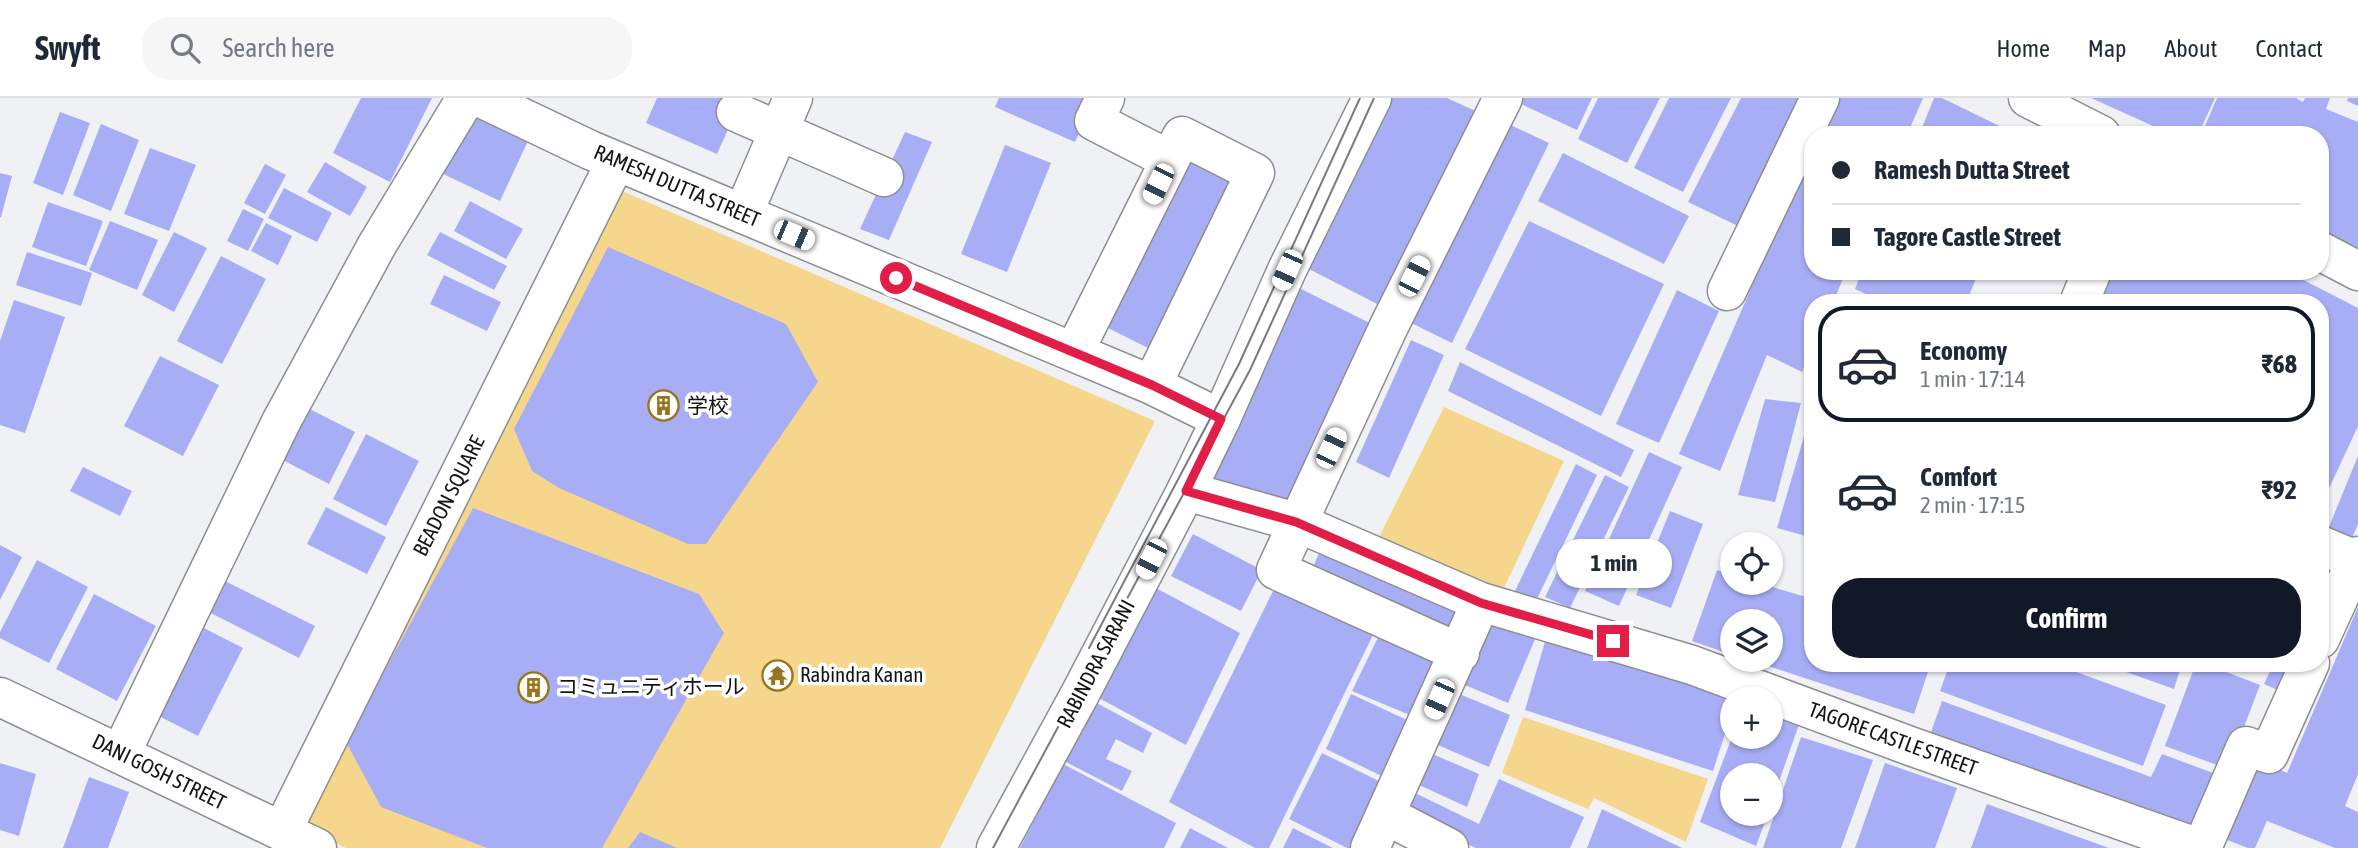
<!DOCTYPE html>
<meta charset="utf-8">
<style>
:root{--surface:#fff;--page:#f6f6f7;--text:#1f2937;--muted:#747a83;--line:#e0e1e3;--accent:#111827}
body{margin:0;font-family:"Asap Condensed","Noto Sans SC","Noto Sans JP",sans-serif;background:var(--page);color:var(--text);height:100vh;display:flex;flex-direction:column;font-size:26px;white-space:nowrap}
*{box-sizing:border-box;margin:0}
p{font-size:23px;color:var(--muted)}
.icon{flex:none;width:38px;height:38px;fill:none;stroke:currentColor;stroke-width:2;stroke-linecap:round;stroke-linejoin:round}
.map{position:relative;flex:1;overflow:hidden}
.details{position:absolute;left:1804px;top:196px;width:525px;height:378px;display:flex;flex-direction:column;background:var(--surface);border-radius:28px;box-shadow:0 2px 5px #0004}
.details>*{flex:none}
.banner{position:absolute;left:1804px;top:28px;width:525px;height:154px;border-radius:28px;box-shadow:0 2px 5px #0004;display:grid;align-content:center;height:154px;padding:0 28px;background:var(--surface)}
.controls{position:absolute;left:1720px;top:434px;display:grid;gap:14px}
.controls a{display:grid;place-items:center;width:63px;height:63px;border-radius:50%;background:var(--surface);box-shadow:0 2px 5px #0004;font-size:35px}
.end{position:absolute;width:32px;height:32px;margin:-16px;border:9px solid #e11d48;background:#fff;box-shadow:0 0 0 4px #fff}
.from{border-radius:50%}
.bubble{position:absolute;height:49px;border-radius:24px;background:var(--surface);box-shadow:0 2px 5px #0004;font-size:23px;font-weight:700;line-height:49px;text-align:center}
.car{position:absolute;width:21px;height:42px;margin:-21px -10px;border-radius:9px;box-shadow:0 0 5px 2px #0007;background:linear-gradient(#fff 24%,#345 0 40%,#fff 0 76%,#345 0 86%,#fff 0)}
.banner b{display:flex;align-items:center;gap:24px;height:66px;font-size:26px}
.banner b+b{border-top:2px solid var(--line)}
.banner i{width:18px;height:18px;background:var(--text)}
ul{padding:12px 0 0;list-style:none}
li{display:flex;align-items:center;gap:21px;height:116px;margin:0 14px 10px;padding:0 14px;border:4px solid transparent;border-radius:28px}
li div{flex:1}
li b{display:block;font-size:26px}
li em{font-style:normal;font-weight:700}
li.on{border-color:var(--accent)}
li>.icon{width:63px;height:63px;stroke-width:1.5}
.cta{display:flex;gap:14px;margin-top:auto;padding:14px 28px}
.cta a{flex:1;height:80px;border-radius:28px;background:var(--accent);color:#fff;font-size:28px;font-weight:700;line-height:80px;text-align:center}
header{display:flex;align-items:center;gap:42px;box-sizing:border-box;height:98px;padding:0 35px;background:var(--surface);border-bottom:2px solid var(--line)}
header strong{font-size:33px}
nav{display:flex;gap:38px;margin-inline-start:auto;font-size:24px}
.search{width:490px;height:63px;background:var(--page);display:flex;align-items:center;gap:18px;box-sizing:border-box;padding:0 24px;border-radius:28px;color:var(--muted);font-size:26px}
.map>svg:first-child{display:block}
.green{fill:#f6d68d}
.building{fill:#a8aef5}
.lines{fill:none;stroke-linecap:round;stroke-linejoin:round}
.minor-casing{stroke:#8d8e91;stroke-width:41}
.major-casing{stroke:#8d8e91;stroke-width:41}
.minor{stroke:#fff;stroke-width:38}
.major{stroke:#fff;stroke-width:38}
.tram{stroke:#7a7b7d;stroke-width:2}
.route{stroke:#e11d48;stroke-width:9}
.labels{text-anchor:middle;stroke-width:7;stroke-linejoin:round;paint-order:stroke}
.street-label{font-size:21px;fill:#131415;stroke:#fff}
.poi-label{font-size:21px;fill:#131415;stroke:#fff;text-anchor:start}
</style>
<header>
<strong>Swyft</strong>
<div class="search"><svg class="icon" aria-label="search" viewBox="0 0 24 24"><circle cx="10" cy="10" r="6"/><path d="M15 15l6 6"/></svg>Search here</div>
<nav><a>Home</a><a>Map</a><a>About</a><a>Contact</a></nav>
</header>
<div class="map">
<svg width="2358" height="750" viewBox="0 0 2358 750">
<rect width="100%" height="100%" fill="#f0f1f4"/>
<path class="green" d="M601 84 1155 323 940 750H346L277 717Z
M1444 309 1564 363 1503 492 1379 439Z
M1523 619 1708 681 1686 744 1594 700 1588 711 1502 675Z"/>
<path class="building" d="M361 0H432L390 84 333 55Z
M657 0H742L717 56 646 25Z
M999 0H1095L1075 44 995 9Z
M1391 0H1447L1480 15 1381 208 1307 170Z
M1523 0H1592L1577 32 1521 6Z
M1598 0H1660L1627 65 1578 41Z
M1669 0H1731L1683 94 1634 70Z
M1741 0H1803L1738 128 1688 104Z
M1834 0H1923L1907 37H1818Z
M1934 0H1942L2018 37H1919Z
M2091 0H2215L2198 37H2173Z
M2217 0H2296L2303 4 2305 0H2330L2326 11 2358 24V158L2320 138 2326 126 2320 123V37H2201Z
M2348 0H2358V8L2347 3Z
M60 14 90 25 63 97 33 85Z
M467 14 528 43 500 103 439 74Z
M1504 24 1549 45 1452 245 1407 223Z
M101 26 139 42 111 113 73 97Z
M905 34 932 44 889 142 860 131Z
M1005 47 1051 65 1007 174 961 156Z
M1813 48V173H1846L1833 205H1813V249L1802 274 1767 257 1720 373 1679 356Z
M150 50 196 67 169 133 124 116Z
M1563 55 1689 118 1664 166 1538 103Z
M1184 56 1239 83 1156 254 1100 226Z
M325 64 367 89 350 118 307 94Z
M265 66 286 77 265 116 244 105Z
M0 75 12 78 1 119H0Z
M284 90 332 115 317 144 268 120Z
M470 103 523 131 506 161 454 133Z
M48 104 103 123 86 168 32 149Z
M243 111 264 121 248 153 227 143Z
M110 123 158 142 137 192 89 172Z
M1529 123 1664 186 1601 318 1465 251Z
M266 125 292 138 278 167 251 153Z
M174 134 207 150 174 214 142 197Z
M440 134 507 168 494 192 427 157Z
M608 149 786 226 818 284 706 446H688L559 390 532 373 514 331Z
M27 154 92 175 81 208 16 187Z
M221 158 266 181 222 266 177 243Z
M1862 173H1979L1966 205H1885L1855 191Z
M1996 173H2013L2010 180Z
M2107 173H2286L2358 210V328L2320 410V205H2093Z
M444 177 501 204 487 233 430 206Z
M1299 190 1376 228 1281 413 1207 376Z
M1677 192 1719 213 1659 345 1616 326Z
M14 202 65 219 25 335 0 327V243Z
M1411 242 1444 257 1389 380 1356 364Z
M160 258 219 287 183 358 124 328Z
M1460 264 1634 352 1621 379 1448 293Z
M1765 301 1801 305 1775 404 1738 397Z
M300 306 355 334 329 386 273 357Z
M1808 325 1813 326V440L1777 430Z
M366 336 419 363 386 428 333 401Z
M1649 354 1682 369 1619 508 1585 493Z
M2358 358V426L2350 445 2326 436Z
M1576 366 1597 377 1534 507 1513 497Z
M83 369 132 393 120 418 70 393Z
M1605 377 1629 389 1570 510 1545 499Z
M326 409 386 439 367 476 307 446Z
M473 410 699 496 724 535 602 750H487L381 709 346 644Z
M1670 413 1703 426 1671 510 1636 497Z
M1193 436 1262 472 1241 513 1171 478Z
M1323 446 1466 506 1450 544 1306 485Z
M0 447 22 459 0 502Z
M37 462 88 489 49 565 0 540V534Z
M1717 472 1732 477V485H1759L1813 501V565H1931L1914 616 1750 562H1771V523H1732V557L1692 543Z
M217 479 315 528 299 560 201 510Z
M1154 489 1240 535 1186 647 1097 599Z
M1275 489 1373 537 1269 750H1255L1169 704Z
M94 496 156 528 117 603 56 571Z
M2358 509V676L2345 708 2358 714V750H2335L2267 723 2255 750H2248L2222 740 2256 661 2287 675Z
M1489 520 1536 539 1508 605 1460 585Z
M194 525 243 550 198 638 149 613Z
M1381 533 1448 563 1422 622 1352 593Z
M1546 540 1732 600V614L1713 673 1525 612Z
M1950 565H2052L2166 607 2143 668 1940 593Z
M2101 565H2182L2174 591Z
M2196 565H2203L2260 587 2228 671 2165 648Z
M2300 565 2287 596 2264 586 2271 571 2255 566Z
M1457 595 1510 617 1489 669 1433 645Z
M1351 596 1420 628 1394 684 1326 651Z
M1942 603 2151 679 2162 656 2213 675 2192 730 1930 637Z
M1095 604 1152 635 1143 655 1116 641 1106 661 1132 673 1122 693 1064 663Z
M1771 606 1802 618 1771 706V677H1732V716H1768L1756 748 1700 724 1732 639H1771Z
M1801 639 1873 662 1841 750H1763Z
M1322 655 1389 688 1358 750H1347L1289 721Z
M1430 655 1479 676 1467 709 1417 686Z
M0 665 36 676 19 738 0 732Z
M1885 665 1957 690 1935 750H1855Z
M1063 666 1176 725 1164 750H1020Z
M89 679 129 694 108 750H63Z
M1499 681 1584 719 1570 750H1476L1403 716 1413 694 1479 726Z
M1987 706 2109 750H1971Z
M1602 711 1682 750H1587Z
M1190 730 1228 750H1180Z
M1293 730 1333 750H1283Z
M640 734 677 750H628Z"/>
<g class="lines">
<defs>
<path id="minor" d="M481 0 590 52 1152 287 1221 321
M1105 0 1094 23 1170 62
M2028 0 2101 37
M736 14 884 79
M743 116 793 0
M2320 153 2358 173
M1727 193 1820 0
M2079 205 2092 173
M1074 254 1182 38 1255 75 1152 287
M1186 393 1296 424 1481 504
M2320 447 2356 462
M2320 541 2358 458
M1460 555 1276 472 1389 228 1503 0
M0 599 317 750
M121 655 281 324 377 147 466 0
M1386 717 1449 750
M282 733 616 63
M1370 750 1481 504 1692 567 1910 648 2199 750
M2202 750 2246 648 2269 656 2310 565"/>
<path id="major" d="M996 750 1080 596 1186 393 1221 321 1287 172 1372 0"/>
</defs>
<use href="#minor" class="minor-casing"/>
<use href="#major" class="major-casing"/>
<use href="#minor" class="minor"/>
<use href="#major" class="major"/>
<path class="tram" d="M1089 550 1239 266 1360 0
M993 750 1250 272 1374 0"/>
</g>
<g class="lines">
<path class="route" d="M896 180 1152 287 1221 321 1186 393 1296 424 1481 505 1613 543"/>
</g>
<defs>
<symbol id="building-ring" viewBox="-11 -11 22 22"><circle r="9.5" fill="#fff" stroke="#96751d" stroke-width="1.5"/><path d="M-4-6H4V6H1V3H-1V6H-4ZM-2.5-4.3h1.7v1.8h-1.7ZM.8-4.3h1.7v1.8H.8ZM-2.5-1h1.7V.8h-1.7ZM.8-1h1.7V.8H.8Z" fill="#96751d"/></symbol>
<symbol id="temple-ring" viewBox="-11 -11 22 22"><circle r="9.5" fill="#fff" stroke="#96751d" stroke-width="1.5"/><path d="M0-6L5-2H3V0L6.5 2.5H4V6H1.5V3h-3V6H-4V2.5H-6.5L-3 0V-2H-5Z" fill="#96751d"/></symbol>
</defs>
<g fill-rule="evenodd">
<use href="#building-ring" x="646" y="290" width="35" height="35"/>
<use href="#temple-ring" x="760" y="560" width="35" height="35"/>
<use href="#building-ring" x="516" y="572" width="35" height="35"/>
</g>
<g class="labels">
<g class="street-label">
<text transform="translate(677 88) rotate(23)" y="7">RAMESH DUTTA STREET</text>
<text transform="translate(449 398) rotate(-63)" y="7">BEADON SQUARE</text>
<text transform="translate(1096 566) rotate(-62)" y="7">RABINDRA SARANI</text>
<text transform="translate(1893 641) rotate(20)" y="7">TAGORE CASTLE STREET</text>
<text transform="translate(159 674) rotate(26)" y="7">DANI GOSH STREET</text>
</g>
<g class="poi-label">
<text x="687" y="315">学校</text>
<text x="800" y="584">Rabindra Kanan</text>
<text x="557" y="596">コミュニティホール</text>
</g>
</g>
</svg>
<div class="controls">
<a><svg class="icon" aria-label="locate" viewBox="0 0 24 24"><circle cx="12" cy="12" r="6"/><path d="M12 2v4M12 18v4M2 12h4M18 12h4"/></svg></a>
<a><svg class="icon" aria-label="layers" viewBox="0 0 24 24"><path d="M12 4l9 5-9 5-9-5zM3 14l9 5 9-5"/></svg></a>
<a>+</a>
<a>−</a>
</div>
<i class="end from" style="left:896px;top:180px"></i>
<i class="end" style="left:1613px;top:543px"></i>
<div class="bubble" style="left:1556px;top:441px;width:116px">1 min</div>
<i class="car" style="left:1158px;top:86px;rotate:206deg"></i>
<i class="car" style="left:794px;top:137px;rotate:113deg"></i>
<i class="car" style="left:1287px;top:172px;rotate:204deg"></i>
<i class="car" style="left:1414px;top:178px;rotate:27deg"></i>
<i class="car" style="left:1331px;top:350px;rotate:25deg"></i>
<i class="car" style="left:1151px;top:461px;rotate:207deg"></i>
<i class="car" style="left:1439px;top:601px;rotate:204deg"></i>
<div class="banner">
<b><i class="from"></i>Ramesh Dutta Street</b>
<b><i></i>Tagore Castle Street</b>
</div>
<section class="details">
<ul>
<li class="on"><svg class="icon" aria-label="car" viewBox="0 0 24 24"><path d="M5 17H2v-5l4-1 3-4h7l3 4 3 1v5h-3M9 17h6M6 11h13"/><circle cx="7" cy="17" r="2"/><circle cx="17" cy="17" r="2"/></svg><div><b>Economy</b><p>1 min · 17:14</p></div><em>₹68</em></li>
<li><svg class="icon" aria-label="car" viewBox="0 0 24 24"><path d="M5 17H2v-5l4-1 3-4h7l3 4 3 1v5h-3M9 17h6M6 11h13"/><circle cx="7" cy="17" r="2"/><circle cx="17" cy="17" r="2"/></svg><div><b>Comfort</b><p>2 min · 17:15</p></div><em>₹92</em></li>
</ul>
<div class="cta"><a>Confirm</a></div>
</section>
</div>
